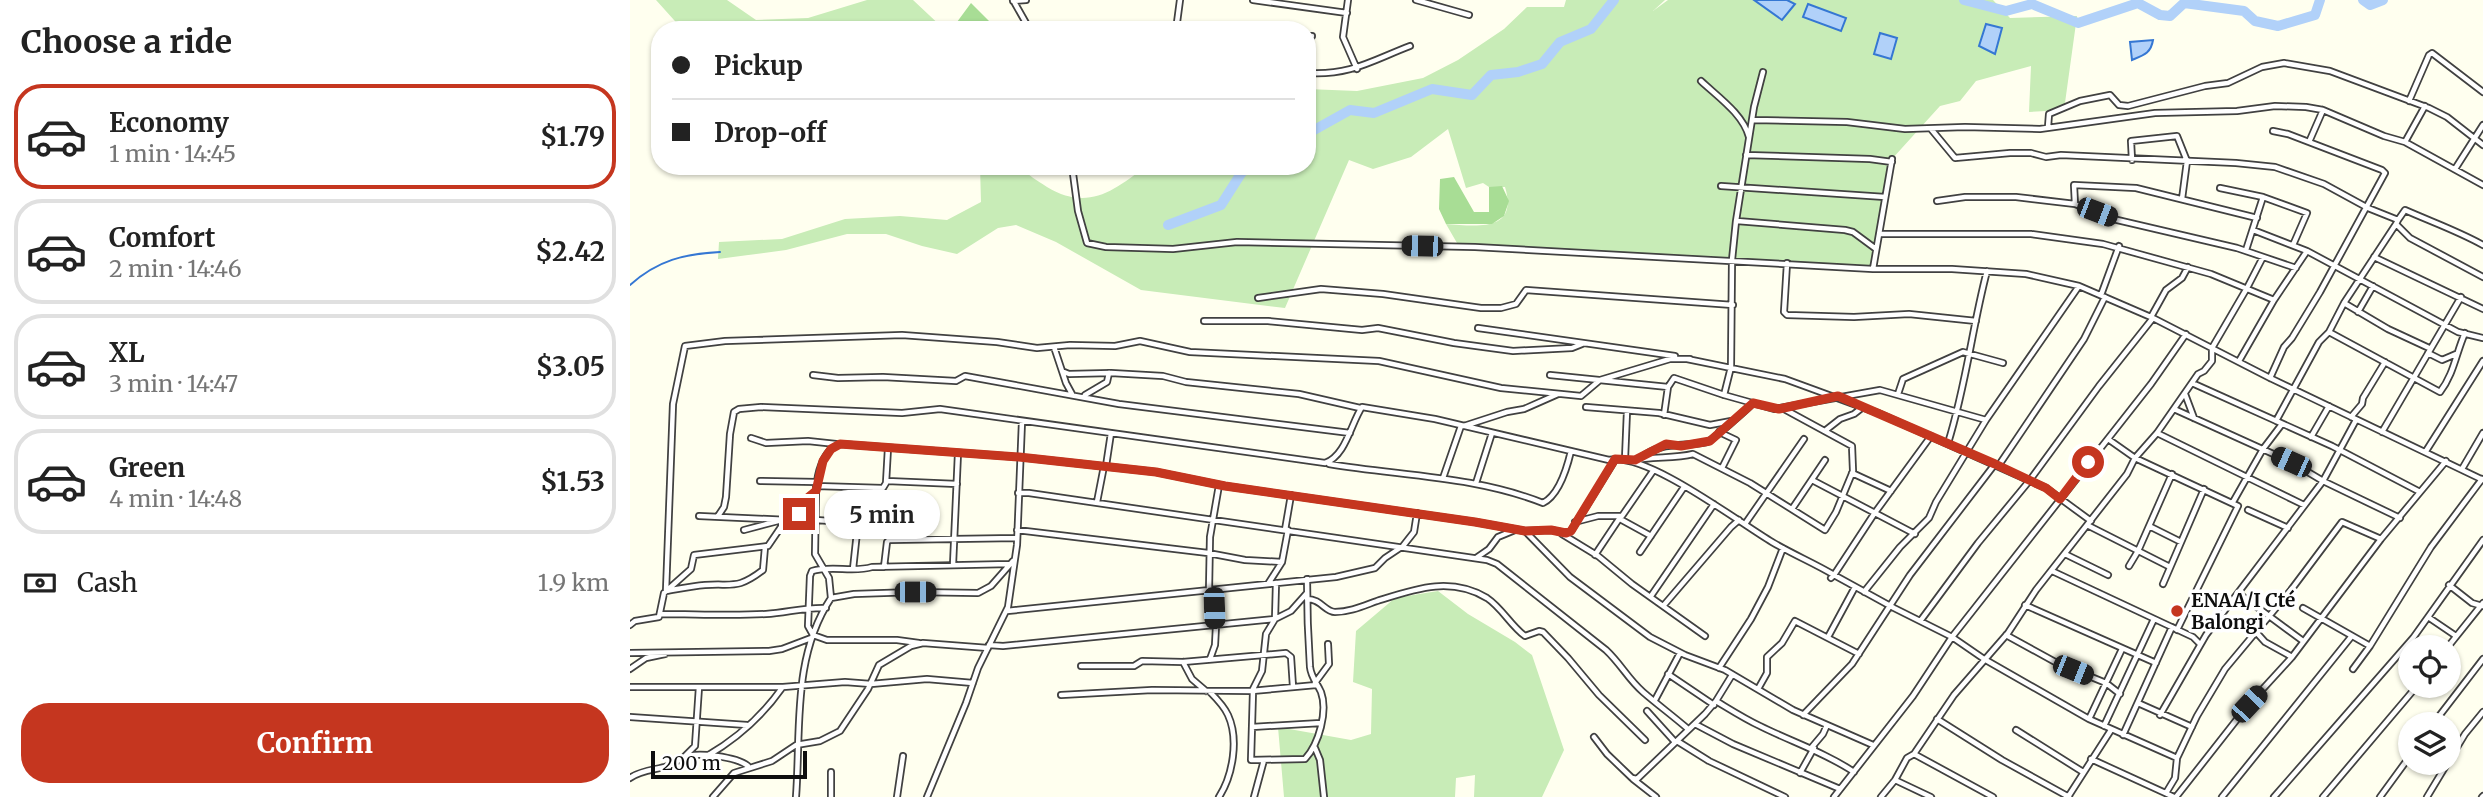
<!DOCTYPE html>
<meta charset="utf-8">
<style>
:root{--surface:#fff;--page:#f2f2f2;--text:#222;--muted:#767676;--line:#e0e0e0;--accent:#c5361f}
body{margin:0;font-family:Merriweather,serif;background:var(--page);color:var(--text);height:100vh;display:flex;flex-direction:column;font-size:26px;white-space:nowrap}
*{box-sizing:border-box;margin:0}
p{font-size:23px;color:var(--muted)}
.icon{flex:none;width:38px;height:38px;fill:none;stroke:currentColor;stroke-width:2;stroke-linecap:round;stroke-linejoin:round}
.map{position:relative;flex:1;overflow:hidden}
.side{display:flex;flex-direction:column;background:var(--surface);width:630px}
.side>*{flex:none}
.top-card{position:absolute;left:21px;top:21px;width:665px;height:154px;border-radius:28px;box-shadow:0 2px 5px #0004;display:grid;align-content:center;height:154px;padding:0 21px;background:var(--surface)}
.buttons{position:absolute;left:1768px;top:635px;display:grid;gap:14px}
.buttons a{display:grid;place-items:center;width:63px;height:63px;border-radius:50%;background:var(--surface);box-shadow:0 2px 5px #0004;font-size:35px}
.scale{position:absolute;left:21px;bottom:18px;width:156px;box-sizing:border-box;padding-left:7px;border:4px solid #0e0e0e;border-top:0;font-size:19px;line-height:24px;white-space:nowrap;color:#0e0e0e;-webkit-text-stroke:5px #fff;paint-order:stroke}
.end{position:absolute;width:32px;height:32px;margin:-16px;border:9px solid #c5361f;background:#fff;box-shadow:0 0 0 4px #fff}
.from{border-radius:50%}
.bubble{position:absolute;height:49px;border-radius:24px;background:var(--surface);box-shadow:0 2px 5px #0004;font-size:23px;font-weight:700;line-height:49px;text-align:center}
.car{position:absolute;width:21px;height:42px;margin:-21px -10px;border-radius:9px;box-shadow:0 0 5px 2px #0007;background:linear-gradient(#222 24%,#8ab4d8 0 40%,#222 0 76%,#8ab4d8 0 86%,#222 0)}
.top-card b{display:flex;align-items:center;gap:24px;height:66px;font-size:26px}
.top-card b+b{border-top:2px solid var(--line)}
.top-card i{width:18px;height:18px;background:var(--text)}
ul{padding:0;list-style:none}
li{display:flex;align-items:center;gap:21px;height:105px;margin:0 14px 10px;padding:0 7px;border:4px solid var(--line);border-radius:28px}
li div{flex:1}
li b{display:block;font-size:26px}
li em{font-style:normal;font-weight:700}
li.current{border-color:var(--accent)}
li>.icon{width:63px;height:63px;stroke-width:1.5}
h2{padding:0 21px;font-size:32px;line-height:84px}
.pay{display:flex;align-items:center;gap:18px;height:77px;padding:0 21px;font-size:26px}
.pay p{margin-inline-start:auto}
.action{display:flex;gap:14px;margin-top:auto;padding:14px 21px}
.action a{flex:1;height:80px;border-radius:28px;background:var(--accent);color:#fff;font-size:28px;font-weight:700;line-height:80px;text-align:center}
main{display:flex;flex:1;min-height:0}
.map>svg:first-child{display:block}
.green{fill:#c8ecb7}
.forest{fill:#a8dd95}
.water{fill:#b1d1f9;stroke:#3577d3;stroke-width:2}
.lines{fill:none;stroke-linecap:round;stroke-linejoin:round}
.stream{stroke:#3577d3;stroke-width:2}
.river{stroke:#b1d1f9;stroke-width:10}
.street-casing{stroke:#414141;stroke-width:8}
.street{stroke:#fff;stroke-width:4.5}
.route{stroke:#c5361f;stroke-width:9}
.poi-dot{fill:#c5361f;stroke:#fff;stroke-width:2.5}
.labels{text-anchor:middle;stroke-width:7;stroke-linejoin:round;paint-order:stroke}
.poi-label{font-size:19px;font-weight:bold;fill:#0e0e0e;stroke:#fff;text-anchor:start}
</style>
<main>
<section class="side">
<h2>Choose a ride</h2>
<ul>
<li class="current"><svg class="icon" aria-label="car" viewBox="0 0 24 24"><path d="M5 17H2v-5l4-1 3-4h7l3 4 3 1v5h-3M9 17h6M6 11h13"/><circle cx="7" cy="17" r="2"/><circle cx="17" cy="17" r="2"/></svg><div><b>Economy</b><p>1 min · 14:45</p></div><em>$1.79</em></li>
<li><svg class="icon" aria-label="car" viewBox="0 0 24 24"><path d="M5 17H2v-5l4-1 3-4h7l3 4 3 1v5h-3M9 17h6M6 11h13"/><circle cx="7" cy="17" r="2"/><circle cx="17" cy="17" r="2"/></svg><div><b>Comfort</b><p>2 min · 14:46</p></div><em>$2.42</em></li>
<li><svg class="icon" aria-label="car" viewBox="0 0 24 24"><path d="M5 17H2v-5l4-1 3-4h7l3 4 3 1v5h-3M9 17h6M6 11h13"/><circle cx="7" cy="17" r="2"/><circle cx="17" cy="17" r="2"/></svg><div><b>XL</b><p>3 min · 14:47</p></div><em>$3.05</em></li>
<li><svg class="icon" aria-label="car" viewBox="0 0 24 24"><path d="M5 17H2v-5l4-1 3-4h7l3 4 3 1v5h-3M9 17h6M6 11h13"/><circle cx="7" cy="17" r="2"/><circle cx="17" cy="17" r="2"/></svg><div><b>Green</b><p>4 min · 14:48</p></div><em>$1.53</em></li>
</ul>
<div class="pay"><svg class="icon" aria-label="cash" viewBox="0 0 24 24"><path d="M3 7h18v10H3z"/><circle cx="12" cy="12" r="2"/></svg>Cash<p>1.9 km</p></div>
<div class="action"><a>Confirm</a></div>
</section>
<div class="map">
<svg width="1853" height="797" viewBox="0 0 1853 797">
<rect width="100%" height="100%" fill="#ffffef"/>
<path class="green" d="M26 0H97L126 20 178 18 237 0H283L315 30H53Z
M936 0H1035L1023 11 1038 0H1363L1380 18 1447 16 1434 110 1399 112 1401 66 1346 81 1330 101 1310 106 1262 159 1243 269 845 247 827 243 816 224C845 226 889 233 875 187H859L853 183 836 188 818 129 781 157 743 169 719 160 655 308 511 290 426 242 386 225 368 228 327 254 292 246 256 234H217L156 250 88 259 89 242 152 239 215 219 270 216 317 220 351 202 350 166H391C398 176 407 180 417 187 457 211 483 192 516 166H677V89L727 91 793 78 828 60 874 29 897 7H934Z
M808 591 838 614 885 642 902 655 934 750 912 797H844L845 775 826 778 825 797H654L648 727 721 740 741 734 742 689 723 682 726 631 765 598Z"/>
<path class="forest" d="M341 3 368 30H335L327 22Z
M824 177 844 212H859V187L872 186 879 201 874 216 862 224H816L809 209 810 179Z"/>
<path class="water" d="M1124 0H1157L1165 4 1152 20Z
M1178 4 1216 18 1211 31 1173 17Z
M1356 24 1372 28 1365 54 1349 46Z
M1250 33 1267 38 1261 59 1244 54Z
M1523 40C1521 53 1514 55 1502 60L1500 42Z"/>
<g class="lines">
<path class="stream" d="M0 285C28 260 54 254 90 252"/>
<path class="river" d="M1334 0 1376 11 1402 4 1448 23 1508 3 1530 15 1540 16 1554 3 1614 11 1625 21 1648 26 1685 15 1690 0
M1733 0 1740 5 1753 0
M677 134 720 110 744 113 802 89 842 95 861 75 888 72 912 64 930 42 961 29 984 0
M538 225 591 205 612 172 621 166"/>
<defs>
<path id="street" d="M383 0 400 30
M623 0 717 13
M718 0 713 37 727 69
M786 0 839 15
M383 1 396 0
M540 30H560
M546 30 550 0
M677 36H682
M677 73C720 76 743 60 780 46
M1071 81C1088 97 1113 114 1119 137
M1779 101 1799 55 1802 53 1853 92
M1123 120 1217 122 1275 129 1335 127 1410 129 1525 113 1607 111 1645 106 1676 107 1693 110 1754 136 1775 142 1853 185
M1418 127 1419 114 1450 101 1480 95 1489 105 1498 106 1575 86 1598 83 1632 67 1654 63 1700 71 1799 108 1817 117 1853 145
M1301 129 1325 158 1380 153H1401L1416 157 1431 155 1606 163 1645 167 1694 184 1738 208 1768 220 1766 224 1780 238 1853 277
M1679 142 1693 110
M1775 142 1795 106
M1116 155 1240 159 1262 162
M1502 160 1501 141 1547 136 1557 161 1552 199
M442 166 448 211 457 243 476 247 543 249 607 242 845 247 1243 269H1322L1396 274 1449 286 1523 318 1640 378 1853 480
M1825 169 1853 125
M1091 186 1255 197
M1590 188 1633 197
M1307 201 1335 197H1386L1445 204
M1627 218 1506 188 1444 185 1445 204 1483 219 1607 248 1666 268
M1768 220 1775 210C1802 222 1828 231 1853 245
M1107 221 1215 230 1223 232 1246 249
M1623 230 1677 251 1828 332 1853 338
M1249 234H1401L1473 244 1581 274 1644 300
M1616 250 1633 197 1677 213 1663 245
M1744 257 1853 309
M1157 263 1154 312 1157 315 1224 317 1279 314 1346 321
M1243 269 1262 159
M1471 295 1489 246
M628 298 691 289 753 294 851 308H871L886 304 896 290 1103 305
M1714 303 1758 329 1799 348
M1728 312 1743 286
M1521 317 1536 290 1552 278 1558 267
M574 321H638L732 330 748 328 824 343 883 351 942 348 952 344
M848 328 1045 356
M1699 332 1810 392C1824 374 1826 353 1835 333
M424 347 436 383 442 394
M1798 353 1812 360 1826 354
M1057 359 1155 379 1248 413 1416 488 1461 521
M1609 361 1644 300 1677 251
M434 372 439 374 481 373 533 376 556 382 669 394 730 408
M183 375 208 378 253 377 326 381 335 376 489 404 720 433
M920 375 1038 387 1044 378 1094 395 1144 409 1250 390 1356 420
M1640 378 1654 347 1662 338 1690 292 1755 173 1752 170 1658 134 1643 131
M1562 383 1702 446 1790 492
M1268 394 1273 379 1333 352 1373 363
M1555 394 1564 418
M455 395 477 382 479 373
M1094 395 1101 367 1102 260 1106 221 1124 107 1133 72
M956 407 1029 413 1080 425 1101 421
M1544 409 1661 462 1693 481 1770 518
M1034 415 1038 387
M1721 417 1732 404 1733 398 1755 362
M1646 421 1689 342 1699 332 1714 303 1766 224
M834 426 877 412 894 409 928 394
M1196 430 1210 419 1224 414 1233 407
M1089 432 1106 440 1092 468
M1752 432 1831 297
M1527 433 1674 505
M1681 437 1699 406
M121 438 136 443 178 441 206 444
M1478 439 1505 458 1608 506 1547 630
M1318 443C1336 386 1342 328 1357 271
M1796 451 1853 361
M1010 458C1034 440 1049 448 1077 442 1081 441 1118 409 1123 403
M995 459 997 411
M1002 461C1022 456 1043 459 1063 454L1120 483 1195 530 1206 512 1223 471 1222 446 1154 409
M699 464C771 476 845 476 913 503 929 495 937 468 941 451
M1369 465 1454 339 1475 297
M476 466 481 433
M1832 469 1853 433
M1222 473 1261 491
M813 478 831 426
M1182 480 1285 534
M130 481 187 482
M257 481 327 484
M846 483 862 433
M186 486 253 488 256 483 258 448
M186 491C187 475 192 450 210 444L389 457 526 472 595 486 845 522 895 531 921 530 936 533 941 531 985 460
M388 493H399L857 560 867 564 976 650C991 664 998 679 1013 692 1028 705 1043 716 1058 729
M467 502 474 466
M1603 502 1633 449 1652 424
M1162 509 1195 460
M1618 510 1658 528
M69 516 158 520
M88 516 94 507 96 497 100 434 104 412 109 409 131 407 272 413 310 409 695 463C716 456 721 423 732 407L805 419 979 460C1016 451 1108 522 1142 542 1162 554 1184 563 1204 575L1244 514 1301 436
M990 519 1021 536
M186 520 228 523 223 569
M228 522 256 523 259 499
M945 522 968 516H992L1023 471
M1115 524 1174 439
M1457 525 1540 567
M1519 526 1551 542
M114 530 148 521
M387 530 578 553 615 560 652 562
M655 530 661 495
M896 532 940 577 1020 637 1055 655 1095 670 1163 710 1243 745
M932 534 968 556 1002 584 1075 636
M135 547 133 570C107 590 103 583 75 585 62 586 48 589 36 591L43 404 55 346 95 341 272 335 367 342 407 348 440 345 485 346 510 341 560 352 749 361 871 388 951 396 970 380 1040 359H1060
M1010 552 1054 487
M1435 554 1478 575
M965 555 991 516
M846 558 859 549 868 537 885 530
M323 565 328 453
M1499 566 1508 551 1542 474
M254 567 257 542 259 540 387 538
M1422 571 1563 637 1570 644
M1201 578 1204 575 1264 608 1322 637 1354 659 1459 719 1547 758
M638 584 652 562 658 530
M1533 584 1574 489
M1819 585 1842 603 1852 606
M579 590 580 537 589 485
M583 590 584 626
M1234 592 1270 547 1299 518 1306 502 1356 420 1449 286
M1608 593 1673 641
M1021 596 1084 504
M677 599C691 599 695 612 705 612 720 612 733 606 747 601 785 589 820 576 857 598 872 608 881 626 895 636L909 631 913 632 938 658 969 695 1015 740
M1034 605 1101 527 1109 520
M1395 605 1526 663
M1673 608 1740 646
M377 611 706 577 745 568 755 558 773 546 784 532 787 513
M31 614C65 614 101 616 136 614 156 613 175 607 196 608
M1798 617 1826 636
M1291 620 1348 543 1400 480 1469 386 1523 318
M0 625 5 621 29 617 34 593 61 569 64 555 138 546 153 524 167 516 175 500 186 491 185 554 199 578 201 598
M1626 632 1635 642 1662 657
M1376 635 1427 663 1476 683 1490 694
M1198 637 1225 587
M289 643 267 640H197L183 635 178 626 180 576 182 571C202 565 223 573 242 567L380 564
M359 645 373 646 645 619 661 611 677 593
M1817 648 1853 603
M0 653 139 651 152 649 181 638
M580 659 585 645 586 626
M553 662 562 679 576 691
M451 666H504L512 661 553 662 656 653 661 657 663 687
M1089 668 1121 619 1138 587 1153 548
M0 669 16 658 35 654
M1723 669 1740 646 1801 547 1852 479
M1038 674 1084 705
M685 683 699 664 698 644
M0 687H153L215 682 241 684 297 679 343 683
M1128 689 1137 673V657L1152 643 1165 621 1229 654
M622 691 632 671 636 634 645 619 646 583
M623 691 621 760 675 759C689 744 698 711 691 692 687 683 681 677 680 667 678 638 677 608 677 579
M580 692C587 699 594 706 598 715 609 739 603 775 589 797
M431 695 522 690 622 691 686 685
M1025 700 1050 653
M1086 701C1101 710 1115 719 1130 726 1162 742 1194 752 1224 772
M1508 703 1562 727
M1017 711 1045 742
M1173 715 1222 664 1280 575 1365 464
M1530 715 1576 635 1693 481 1726 420
M0 717 117 725
M1307 719 1372 760 1439 797
M1459 719 1492 649
M1065 724 1103 744 1210 789
M1803 724 1853 659
M1474 726 1524 619
M622 727 691 723
M1386 730 1453 772
M1493 735 1542 627
M964 737 977 754 1002 778 1007 779 1075 714 1086 701 1102 675
M1047 741 1079 761 1155 797
M1182 747 1193 734 1197 725
M685 748 690 760 694 797
M1284 754 1363 797
M77 756C106 739 133 715 152 688
M54 757 65 746 69 687
M1461 759 1544 797
M201 772V797
M1170 773 1184 748
M0 778C11 770 25 770 38 766 44 764 47 761 52 758 66 751 107 757 118 766
M1003 779 1026 797
M1265 780 1301 797
M1536 793 1545 778 1547 758 1567 716 1595 669 1661 590 1712 522 1751 539
M83 797 104 773 142 761 166 745 190 741 210 731 238 689 249 665 281 646 293 643 358 648
M166 797C171 729 162 657 201 598L224 594 284 592 348 593 361 586 383 561
M267 797 273 756
M297 797 336 703 348 668 378 607 387 545 392 421
M624 797 634 760
M1204 797 1283 696 1322 637 1521 384 1556 334
M1251 797 1265 780 1277 758 1284 754 1324 695 1378 633 1406 590 1497 474 1505 458 1527 433 1568 374 1574 371 1582 361V348L1617 288 1633 257
M1438 797 1481 730
M1546 797 1619 704 1662 657 1751 539 1816 461
M1592 797 1721 637
M1644 797 1783 638 1853 540
M1693 797 1787 686
M1750 797 1780 756
M1797 797 1835 734 1853 712
M1852 797 1853 796"/>
</defs>
<use href="#street" class="street-casing"/>
<use href="#street" class="street"/>
</g>
<g class="lines">
<path class="route" d="M169 514 175 500 186 491 193 461 201 449 210 444 389 457 526 472 595 486 845 522 895 531 921 530 936 533 941 531 985 459 1005 460 1036 444 1051 446 1080 441 1123 403 1149 409 1208 396 1365 464 1416 488 1430 499 1458 462"/>
</g>
<circle class="poi-dot" cx="1547" cy="611" r="7"/>
<g class="labels">
<g class="poi-label">
<text x="1561" y="607">ENAA/I Cté<tspan x="1561" dy="22">Balongi</tspan></text>
</g>
</g>
</svg>
<div class="buttons">
<a><svg class="icon" aria-label="locate" viewBox="0 0 24 24"><circle cx="12" cy="12" r="6"/><path d="M12 2v4M12 18v4M2 12h4M18 12h4"/></svg></a>
<a><svg class="icon" aria-label="layers" viewBox="0 0 24 24"><path d="M12 4l9 5-9 5-9-5zM3 14l9 5 9-5"/></svg></a>
</div>
<div class="scale">200 m</div>
<i class="end from" style="left:1458px;top:462px"></i>
<i class="end" style="left:169px;top:514px"></i>
<div class="bubble" style="left:194px;top:490px;width:116px">5 min</div>
<i class="car" style="left:1467px;top:212px;rotate:111deg"></i>
<i class="car" style="left:792px;top:246px;rotate:271deg"></i>
<i class="car" style="left:1661px;top:462px;rotate:294deg"></i>
<i class="car" style="left:285px;top:592px;rotate:90deg"></i>
<i class="car" style="left:584px;top:608px;rotate:178deg"></i>
<i class="car" style="left:1443px;top:670px;rotate:112deg"></i>
<i class="car" style="left:1619px;top:704px;rotate:43deg"></i>
<div class="top-card">
<b><i class="from"></i>Pickup</b>
<b><i></i>Drop-off</b>
</div>
</div>
</main>
